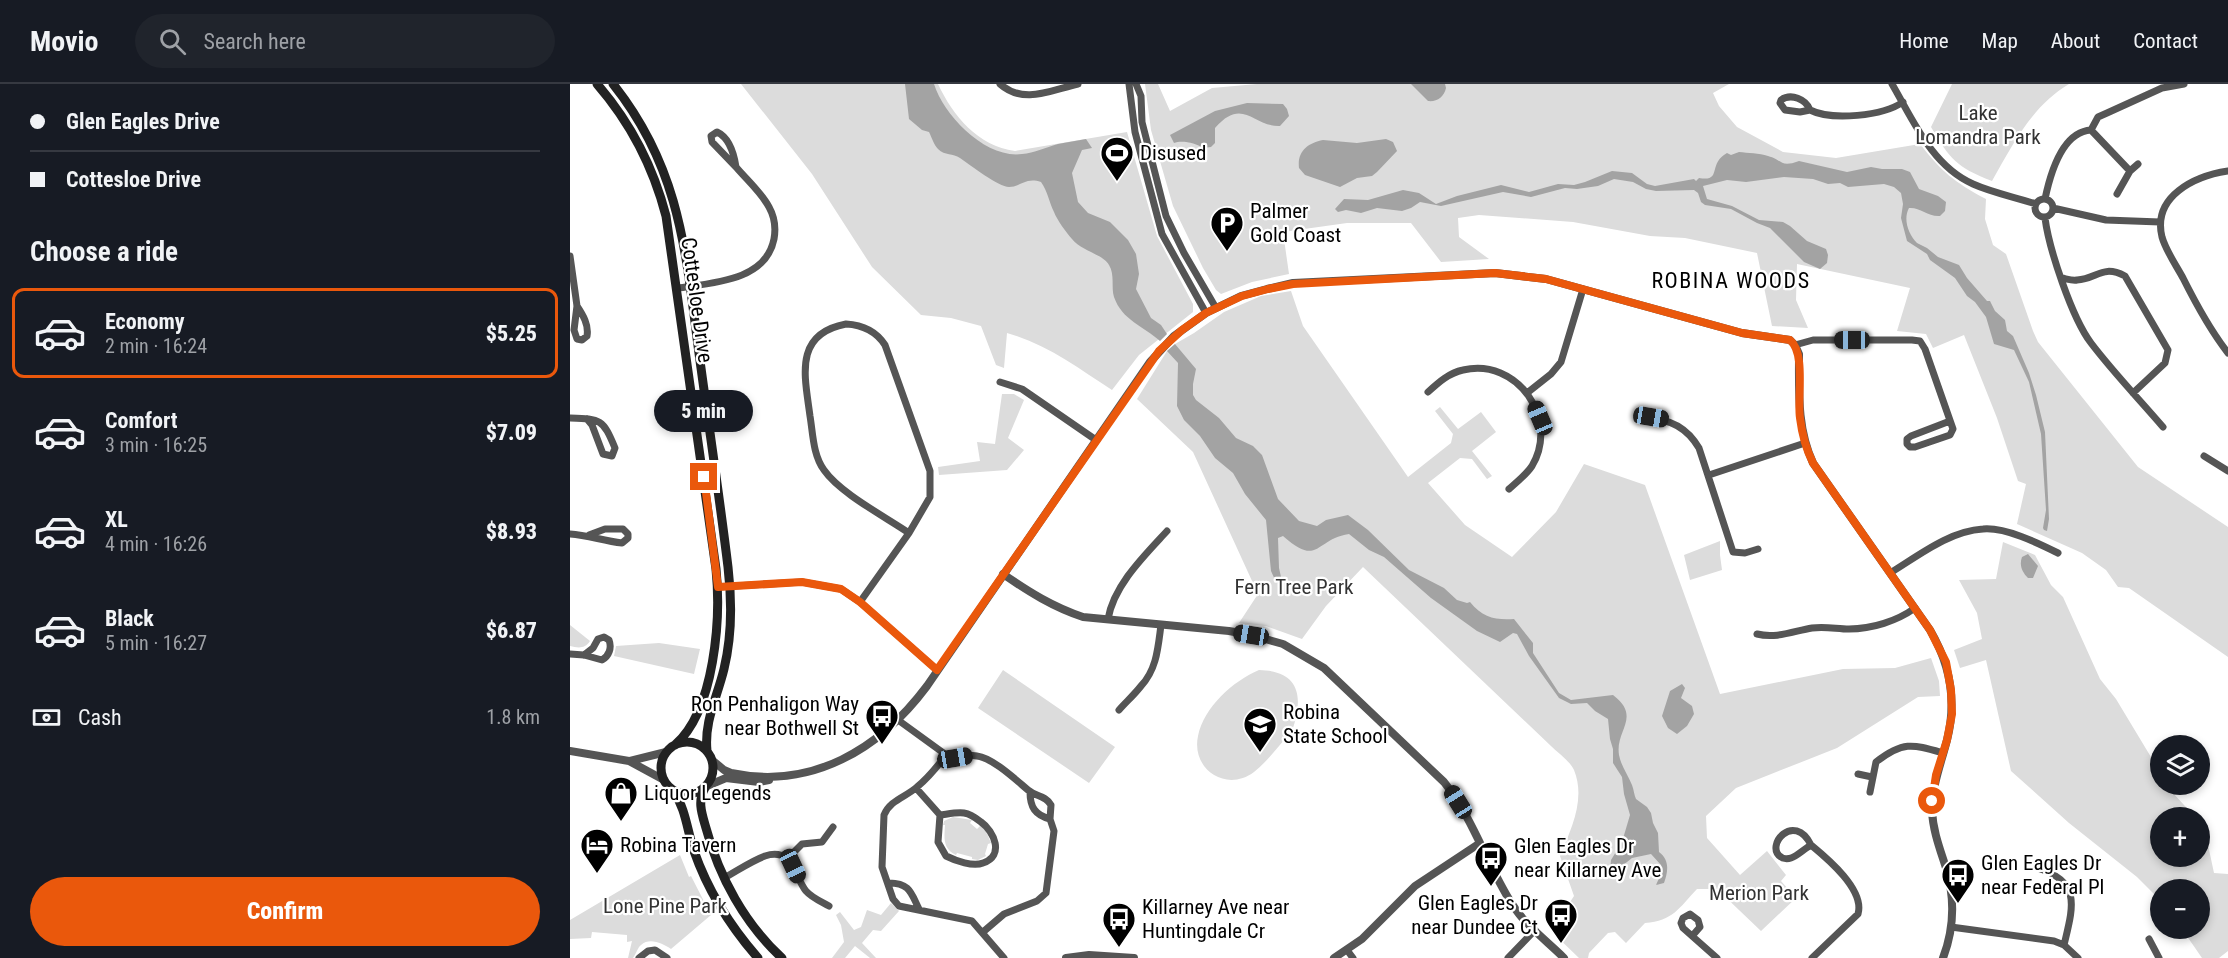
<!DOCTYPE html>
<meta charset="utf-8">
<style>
:root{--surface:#171b24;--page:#20242c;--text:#f1f3f6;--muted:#9ea1a6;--line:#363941;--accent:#ea580c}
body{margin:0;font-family:"Roboto Condensed",sans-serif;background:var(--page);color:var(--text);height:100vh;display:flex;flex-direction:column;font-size:22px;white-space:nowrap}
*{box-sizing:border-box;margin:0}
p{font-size:20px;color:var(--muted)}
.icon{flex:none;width:33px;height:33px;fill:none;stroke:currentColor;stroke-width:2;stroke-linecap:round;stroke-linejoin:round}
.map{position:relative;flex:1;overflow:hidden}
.details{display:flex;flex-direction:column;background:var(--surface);width:570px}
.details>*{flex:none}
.banner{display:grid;align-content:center;height:132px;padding:0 30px;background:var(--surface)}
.buttons{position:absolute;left:1580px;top:651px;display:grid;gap:12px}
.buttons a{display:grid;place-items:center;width:60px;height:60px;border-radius:50%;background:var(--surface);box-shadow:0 3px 9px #0003;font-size:30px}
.end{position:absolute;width:27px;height:27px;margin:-14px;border:8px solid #ea580c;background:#fff;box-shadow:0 0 0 3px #fff}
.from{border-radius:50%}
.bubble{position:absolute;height:42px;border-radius:21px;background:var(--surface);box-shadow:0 3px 9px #0003;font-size:20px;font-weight:800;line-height:42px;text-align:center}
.car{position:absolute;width:18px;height:36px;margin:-18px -9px;border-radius:8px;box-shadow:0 0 4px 2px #0007;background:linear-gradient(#222 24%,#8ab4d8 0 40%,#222 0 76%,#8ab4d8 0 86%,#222 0)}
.banner b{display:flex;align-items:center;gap:21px;height:57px;font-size:22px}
.banner b+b{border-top:2px solid var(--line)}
.banner i{width:15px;height:15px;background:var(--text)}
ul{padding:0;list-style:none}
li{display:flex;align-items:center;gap:18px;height:90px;margin:0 12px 9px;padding:0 18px;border:3px solid transparent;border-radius:12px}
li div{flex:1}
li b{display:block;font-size:22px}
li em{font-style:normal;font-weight:800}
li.current{border-color:var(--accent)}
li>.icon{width:54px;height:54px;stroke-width:1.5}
h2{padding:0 30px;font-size:27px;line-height:72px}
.pay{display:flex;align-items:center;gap:15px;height:66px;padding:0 30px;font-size:22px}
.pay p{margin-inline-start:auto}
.primary-button{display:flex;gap:12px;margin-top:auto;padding:12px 30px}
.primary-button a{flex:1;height:69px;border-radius:36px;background:var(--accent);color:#fff;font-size:24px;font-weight:800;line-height:69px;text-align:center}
header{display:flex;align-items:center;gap:36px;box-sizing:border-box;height:84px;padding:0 30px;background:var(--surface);border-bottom:2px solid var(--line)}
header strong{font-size:28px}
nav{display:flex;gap:33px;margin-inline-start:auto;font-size:21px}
.search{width:420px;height:54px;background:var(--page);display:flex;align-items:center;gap:15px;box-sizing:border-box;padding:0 21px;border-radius:33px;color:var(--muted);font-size:22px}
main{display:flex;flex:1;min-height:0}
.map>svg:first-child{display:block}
.green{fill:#dcdcdc}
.water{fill:#a3a3a3}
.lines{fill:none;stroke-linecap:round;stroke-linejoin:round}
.minor{stroke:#555;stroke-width:7}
.tertiary{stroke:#555;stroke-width:8}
.secondary{stroke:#222;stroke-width:9}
.route{stroke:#ea580c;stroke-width:8}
.labels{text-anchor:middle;stroke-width:4.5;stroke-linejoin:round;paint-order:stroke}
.park-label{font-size:21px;fill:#333;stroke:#fff}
.poi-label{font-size:21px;fill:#000;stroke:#fff;text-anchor:start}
.street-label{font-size:21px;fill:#000;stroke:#fff}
.neighbourhood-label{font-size:22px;letter-spacing:1.5px;fill:#000;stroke:#fff}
</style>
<header>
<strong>Movio</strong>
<div class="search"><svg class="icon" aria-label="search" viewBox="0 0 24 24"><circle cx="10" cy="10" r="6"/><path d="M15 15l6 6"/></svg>Search here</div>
<nav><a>Home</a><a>Map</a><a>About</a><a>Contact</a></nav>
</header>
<main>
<section class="details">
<div class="banner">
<b><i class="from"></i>Glen Eagles Drive</b>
<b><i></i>Cottesloe Drive</b>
</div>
<h2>Choose a ride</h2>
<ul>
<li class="current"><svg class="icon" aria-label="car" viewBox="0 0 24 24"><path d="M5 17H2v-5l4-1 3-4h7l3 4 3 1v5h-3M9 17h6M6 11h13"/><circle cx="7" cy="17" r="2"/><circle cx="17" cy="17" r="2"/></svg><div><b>Economy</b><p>2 min · 16:24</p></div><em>$5.25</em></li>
<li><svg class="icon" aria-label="car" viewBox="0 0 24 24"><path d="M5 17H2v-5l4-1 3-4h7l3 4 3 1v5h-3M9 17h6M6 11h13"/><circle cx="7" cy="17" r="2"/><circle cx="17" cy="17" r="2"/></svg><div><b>Comfort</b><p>3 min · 16:25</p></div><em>$7.09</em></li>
<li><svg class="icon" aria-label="car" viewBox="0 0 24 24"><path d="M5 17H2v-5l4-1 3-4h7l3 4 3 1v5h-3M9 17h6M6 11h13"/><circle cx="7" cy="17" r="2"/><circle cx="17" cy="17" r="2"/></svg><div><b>XL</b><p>4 min · 16:26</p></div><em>$8.93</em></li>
<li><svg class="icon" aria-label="car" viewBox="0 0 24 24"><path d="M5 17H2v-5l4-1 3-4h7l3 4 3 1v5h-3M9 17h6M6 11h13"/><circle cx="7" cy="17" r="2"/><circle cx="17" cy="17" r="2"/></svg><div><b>Black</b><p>5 min · 16:27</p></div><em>$6.87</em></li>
</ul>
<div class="pay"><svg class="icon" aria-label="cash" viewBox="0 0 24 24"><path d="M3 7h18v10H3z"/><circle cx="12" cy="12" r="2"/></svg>Cash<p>1.8 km</p></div>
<div class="primary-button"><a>Confirm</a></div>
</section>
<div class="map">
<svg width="1658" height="874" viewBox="0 0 1658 874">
<rect width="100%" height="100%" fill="#fff"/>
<path class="green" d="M171 0H368C383 32 408 62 445 67L557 48 587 152 623 220V228L569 271 542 306C508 284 477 260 437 249L434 284 426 281 411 242 381 234 351 231 302 183 242 90Z
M575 0H588L600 27 642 4 687 0H1159L1143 9 1149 22 1167 43 1213 68 1266 74 1350 60C1372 88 1384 98 1416 115L1415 135 1423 161 1436 170 1463 247 1468 258 1568 383 1658 443V573L1559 504 1548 503 1536 486 1512 469 1447 440 1456 400 1448 397 1427 334 1394 251 1363 264 1356 250 1327 247 1340 204 1227 180 1226 216 1238 244 1202 242 1187 169 1115 154 1080 152 1003 138 909 131 888 134 889 153 919 175 871 178 841 139H777L713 148 719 190 682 198 651 210 646 206 633 184 603 122 581 46Z
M1382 0H1499C1462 22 1443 60 1422 97 1386 83 1380 75 1361 43Z
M721 207 733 242 838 393 881 359 883 350 865 327 870 323 888 345 911 328 926 348 902 367 922 392 917 395 902 375 890 374 858 399 895 441 942 473 986 428 1014 380 1075 401 1150 610 1273 585 1325 584 1361 574 1369 597 1370 612 1348 613 1267 664 1166 704 1136 732 1137 754 1170 791 1197 767 1216 791 1211 797 1226 814 1191 847 1147 805H1127C1109 824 1103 837 1075 839L1056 859 1045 848 1038 849 1019 869 1018 874H1009L981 847 1004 812 990 772C1001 745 1016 715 1004 686 1000 677 988 669 981 662L793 483 756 522 732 555 696 542 669 539 688 510 623 368 567 315 597 267 605 260 624 249 654 228 691 212Z
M432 310H444L454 316 438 354 454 366 437 386 369 391 368 383 410 377 407 358 425 360Z
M1150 457V471L1152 486 1120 496 1114 471Z
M1433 458 1465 471 1481 501 1493 513 1530 595 1546 615 1590 688V700L1597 701 1603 709 1625 733 1590 734V772H1629V738L1634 742 1644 789 1658 790V867L1649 874H1632L1612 845 1629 844V806H1590V816L1567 793 1499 739 1441 687 1416 576 1390 584 1384 566 1412 555 1407 529 1389 496 1426 495Z
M0 541 20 557C15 565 8 564 0 562Z
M89 559 130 565 124 590 44 572 46 562Z
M433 586 545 663 519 699 408 624Z
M689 586C730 587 734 613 722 647 710 660 698 677 684 688 656 709 621 685 628 652 634 623 663 597 689 586Z
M383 733 402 736 400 739 407 745 410 742 415 745 421 759 418 760 415 770 416 772 408 776 402 775V773L387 769 386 771C373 765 374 755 375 741H373L374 737Z
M110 771 119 793 121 792 141 831 101 865C93 860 80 853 71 861 68 863 66 870 63 874H58L62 857 57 858V851L22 848 21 854 0 855V836Z
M321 819 329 827 311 847 303 846 292 859 306 874H300L285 862 275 874H262L274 858 271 841 266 831 270 828 284 846 291 843 297 826 311 831Z"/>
<path class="water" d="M335 0H364C374 32 416 75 452 70 464 69 477 63 488 60 497 58 507 57 516 55L522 64 512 66 502 89 508 118 518 129 540 138 558 156 566 170 569 190 566 205 581 234 591 241 597 250 590 257C573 242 552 236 544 213 541 203 545 191 539 181 533 170 511 167 502 155 496 148 487 136 484 128 479 118 478 108 471 98 455 93 451 103 439 103 429 103 400 81 390 74 383 69 375 72 368 65 364 61 362 54 359 48L352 46 339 35Z
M841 0H875L876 4C874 13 867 18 858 17Z
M677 19 713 20 717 25 719 32 710 42C683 43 673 12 645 44V59L641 63 633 64C626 59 612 56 604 59L600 51 645 27Z
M753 56 787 59 816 55 823 58 827 67 807 88 802 92 787 94 770 103 735 91 729 84C727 67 738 59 753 56Z
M1169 68C1178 69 1189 69 1198 72 1213 76 1210 84 1229 77L1277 88 1301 83 1312 85H1332L1340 88 1349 105 1368 112 1376 118 1375 127 1370 132C1358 133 1350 123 1339 124 1333 135 1338 150 1347 159L1357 164 1368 173 1389 181 1397 194 1417 217H1420L1425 227 1435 236 1437 247 1443 252 1459 289 1466 311 1475 348 1479 435 1477 447 1474 446 1473 444 1476 426 1471 350 1459 298 1444 266 1424 260 1416 233 1405 218 1397 212 1385 194 1360 176 1357 170 1337 157 1331 134 1333 120 1331 109 1324 103 1314 100 1278 103 1270 99 1258 100 1243 95 1214 93 1176 98 1157 96 1133 102 1137 115 1162 122 1189 136 1213 138 1220 142 1237 157 1256 165 1258 171 1257 179 1250 185 1234 178 1200 144 1187 139 1161 125 1135 121 1131 118 1128 109 1124 106 1086 107 1076 105 1063 98 1044 95 1028 102 1007 105 995 104 961 113 933 108 871 122 850 118 841 124 832 127 807 124 791 129 776 126 768 128 765 125 774 115 798 116 833 106 849 109 866 120 887 112 931 101 959 108 988 100 1004 101 1015 98 1042 87 1062 89 1077 100 1085 102 1124 95 1126 97 1129 94C1153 98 1137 80 1157 69L1161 71Z
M605 260 626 285 623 300V311L626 316 649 334 666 354 683 362 692 371 708 415 729 437 747 442 756 436 778 431 798 446 839 486 874 504 887 516 897 519 900 518C913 534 925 536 944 535L963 559V569L989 609 1001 616 1043 611C1072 633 1045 646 1049 671 1051 682 1058 691 1062 701 1064 706 1064 711 1066 715L1077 723 1081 729 1083 739 1088 749 1089 768C1100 776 1098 788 1094 799L1086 801 1090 792 1091 781 1081 770 1062 774 1047 786 1040 787 1041 776 1052 758 1060 731 1054 710 1052 693 1043 679V665L1040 655 1038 635 1025 627 1017 619 1001 620 989 614 959 572 947 550 943 549 930 558 907 547 861 514 814 473 799 466 779 450C745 455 749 484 713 452L708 454 709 484 713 502 706 498 701 487 696 436 675 410 663 389 645 374 630 352 614 336 607 322 608 279 597 267Z
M1458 470 1468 482 1463 494H1458C1452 488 1449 481 1452 473Z
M1112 600 1115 604 1111 614 1122 622 1124 630 1117 642 1107 650 1098 644 1092 632 1100 607Z"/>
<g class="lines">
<path class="minor" d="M430 0C454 21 481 6 508 0
M559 0 565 48 592 150 636 229
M566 0 571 12 572 38 596 132 614 169 646 224
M1322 0C1343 36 1362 82 1403 100 1423 109 1445 113 1466 120
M1240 26 1230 28 1215 26 1210 19 1211 16C1221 9 1236 15 1240 26 1262 37 1313 32 1333 18
M1521 46 1560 87
M147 48C160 54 164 70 166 83L142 58 141 52Z
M1658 87C1625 92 1582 112 1592 153 1596 167 1606 181 1613 194 1626 220 1640 246 1658 269
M1547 110 1560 87 1568 80
M1465 124a9 9 0 1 1 18 0a9 9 0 1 1-18 0Z
M1475 115C1480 91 1492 48 1521 46L1528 33 1537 29 1592 4 1614 0
M1483 124 1536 136 1590 138
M1475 134C1479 165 1502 234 1521 259 1543 288 1569 315 1593 343
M0 172 7 222 4 246 7 255 12 256 17 252C19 241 13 231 7 222
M1492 194C1497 195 1503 197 1507 196 1527 195 1532 180 1555 192L1598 266 1595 279 1563 309
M108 204C142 199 196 197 204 155 206 144 204 132 199 123 191 108 177 96 166 83
M276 240C293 241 306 247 315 261L360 387V413L339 449C314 432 270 409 254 386 243 371 243 350 240 332 235 293 223 250 276 240Z
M1225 261 1243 256H1342L1350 257 1355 265 1383 345 1380 351 1345 363H1340L1337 360V355L1341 352 1380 337
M430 298 452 305 526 356
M858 308C869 298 879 289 893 286 947 273 990 335 962 382 956 391 947 398 939 405
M957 309 981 290 991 278 1013 205
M0 334C31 335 33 335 45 364L42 372 33 370 22 341 17 335
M1067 335C1094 332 1115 340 1129 364L1163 468 1175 469 1188 465
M1634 372 1658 387
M1139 391 1235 359
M0 450C18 451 33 457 52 459L58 454V450L53 445H35L19 451
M1320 489C1348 472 1379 447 1413 445 1435 443 1468 459 1488 469
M148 503 232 498 271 505 290 518 367 586
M290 518 339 449
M538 535C544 501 574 472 597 447
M1187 550C1206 555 1224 547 1242 544 1255 542 1267 545 1279 545 1302 545 1327 537 1345 524
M0 570 14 571 32 576C39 572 42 564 39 556L34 553 28 555 23 564 14 571
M549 626C556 618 564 611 571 602 587 585 588 563 591 541
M328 636 379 673C389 675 398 670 407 672 423 674 446 696 458 706 466 713 475 711 481 721L480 735 484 747 476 809 467 817 434 830 413 848
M376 671C367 683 358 694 347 703 336 713 320 716 314 731L312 783 323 815 329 822 402 837 434 874
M1288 690 1302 693
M346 704 370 731 368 758 376 772C386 777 403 783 413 779 435 772 424 747 411 738 406 734 401 730 394 729 387 728 378 730 370 731
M460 708C460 723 465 731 480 735
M1300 708 1306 678C1333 657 1342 660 1373 669
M1241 761C1234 765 1227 772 1221 774 1218 775 1213 775 1211 773 1194 762 1224 727 1241 761 1258 775 1295 806 1288 830L1242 874
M217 775 232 760 252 758 263 743
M1467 784C1512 797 1503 823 1494 861
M154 794C167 787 181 777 195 772 223 763 224 792 236 807 242 814 252 818 259 822
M319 799C340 799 341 809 349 825
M1381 843 1484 857 1494 861 1508 874
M1123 851 1130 843 1128 836 1120 830 1113 834 1111 839 1113 844 1147 874
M1579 855 1589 874
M777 866 783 874
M69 874 78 867 85 866 97 874
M938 874 965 846"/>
<path class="tertiary" d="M433 490C459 508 483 523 513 533L659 547 681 551 713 560 754 584 874 698C903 734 917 781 942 820 955 841 977 857 994 874
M0 667 59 677 94 696
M142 676 154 686 161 689C242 706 310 665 357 602L580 278 604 252 636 229 671 212 697 205 723 199 925 189 976 195 1172 249 1220 256 1225 261 1229 270C1229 308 1227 344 1243 379L1360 546C1380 580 1387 617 1377 656 1371 680 1362 701 1362 727 1363 747 1370 765 1376 784 1385 814 1384 845 1373 874
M60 677 96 668
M137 702 156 694 189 698 199 696
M496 874 519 871 564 874
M764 874 792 855 845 802 910 759"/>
<path class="secondary" d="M27 0C60 38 83 82 96 132L146 485C151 534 145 626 105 661
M43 0C114 89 116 177 131 284 140 350 150 417 158 483 162 517 162 552 154 585 147 614 134 637 137 667
M91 684a26 26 0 1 1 52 0a26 26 0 1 1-52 0Z
M135 704C127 717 132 730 136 744 149 793 175 840 212 874
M103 706C116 725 117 746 124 767 138 807 160 842 188 874"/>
</g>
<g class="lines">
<path class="route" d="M134 393 148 503 232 498 271 505 290 518 367 586 589 267 612 246 636 229 672 212 698 205 723 200 925 189 976 195 1172 249 1220 256C1236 269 1227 314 1230 334 1232 350 1236 365 1243 379L1360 546 1376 578 1381 606 1382 630 1377 656 1366 691 1362 717"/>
</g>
<defs>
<symbol id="stadium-pin" viewBox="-11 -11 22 30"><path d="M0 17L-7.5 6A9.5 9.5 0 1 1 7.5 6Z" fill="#000" stroke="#fff"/><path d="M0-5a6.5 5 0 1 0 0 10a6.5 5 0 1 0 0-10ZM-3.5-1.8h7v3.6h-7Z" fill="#fff"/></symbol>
<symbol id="parking-pin" viewBox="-11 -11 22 30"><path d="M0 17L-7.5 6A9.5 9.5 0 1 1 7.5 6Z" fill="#000" stroke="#fff"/><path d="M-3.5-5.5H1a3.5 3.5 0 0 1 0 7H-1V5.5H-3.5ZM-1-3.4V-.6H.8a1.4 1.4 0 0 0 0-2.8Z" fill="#fff"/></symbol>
<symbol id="bus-pin" viewBox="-11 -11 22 30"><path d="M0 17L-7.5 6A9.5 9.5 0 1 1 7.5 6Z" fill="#000" stroke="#fff"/><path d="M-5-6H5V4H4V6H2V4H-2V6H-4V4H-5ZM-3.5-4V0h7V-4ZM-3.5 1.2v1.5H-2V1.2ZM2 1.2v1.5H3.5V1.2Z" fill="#fff"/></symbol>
<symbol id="school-pin" viewBox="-11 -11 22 30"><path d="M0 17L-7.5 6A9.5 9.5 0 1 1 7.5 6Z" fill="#000" stroke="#fff"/><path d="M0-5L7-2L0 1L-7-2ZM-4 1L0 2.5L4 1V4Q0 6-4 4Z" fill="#fff"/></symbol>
<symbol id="shop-pin" viewBox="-11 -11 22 30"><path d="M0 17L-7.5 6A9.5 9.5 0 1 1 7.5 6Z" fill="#000" stroke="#fff"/><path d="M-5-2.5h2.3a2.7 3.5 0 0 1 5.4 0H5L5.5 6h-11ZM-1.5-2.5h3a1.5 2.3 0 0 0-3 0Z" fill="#fff"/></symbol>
<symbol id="hotel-pin" viewBox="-11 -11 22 30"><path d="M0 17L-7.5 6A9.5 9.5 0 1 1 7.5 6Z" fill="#000" stroke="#fff"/><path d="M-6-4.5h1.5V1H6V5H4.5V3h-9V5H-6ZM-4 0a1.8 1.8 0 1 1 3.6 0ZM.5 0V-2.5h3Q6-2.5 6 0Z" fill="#fff"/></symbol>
</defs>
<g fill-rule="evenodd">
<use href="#stadium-pin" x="528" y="50" width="38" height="52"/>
<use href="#parking-pin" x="638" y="120" width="38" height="52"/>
<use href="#bus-pin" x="293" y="613" width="38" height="52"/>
<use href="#school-pin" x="671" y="621" width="38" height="52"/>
<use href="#shop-pin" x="32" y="690" width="38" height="52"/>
<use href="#hotel-pin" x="8" y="742" width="38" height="52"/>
<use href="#bus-pin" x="902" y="755" width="38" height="52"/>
<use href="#bus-pin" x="1369" y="772" width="38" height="52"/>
<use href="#bus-pin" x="972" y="812" width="38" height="52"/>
<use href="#bus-pin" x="530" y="816" width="38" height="52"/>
</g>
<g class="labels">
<g class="park-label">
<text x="1408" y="36">Lake<tspan x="1408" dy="24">Lomandra Park</tspan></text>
<text x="724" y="510">Fern Tree Park</text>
<text x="1189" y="816">Merion Park</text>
<text x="95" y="829">Lone Pine Park</text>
</g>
<g class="poi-label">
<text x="570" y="76">Disused</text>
<text x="680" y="134">Palmer<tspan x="680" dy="24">Gold Coast</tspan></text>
<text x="289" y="627" text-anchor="end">Ron Penhaligon Way<tspan x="289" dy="24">near Bothwell St</tspan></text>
<text x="713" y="635">Robina<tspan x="713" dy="24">State School</tspan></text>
<text x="74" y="716">Liquor Legends</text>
<text x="50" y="768">Robina Tavern</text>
<text x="944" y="769">Glen Eagles Dr<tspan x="944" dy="24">near Killarney Ave</tspan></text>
<text x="1411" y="786">Glen Eagles Dr<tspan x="1411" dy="24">near Federal Pl</tspan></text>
<text x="968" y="826" text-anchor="end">Glen Eagles Dr<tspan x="968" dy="24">near Dundee Ct</tspan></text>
<text x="572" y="830">Killarney Ave near<tspan x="572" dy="24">Huntingdale Cr</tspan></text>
</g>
<g class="street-label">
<text transform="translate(127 216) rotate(82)" y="7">Cottesloe Drive</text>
</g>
<g class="neighbourhood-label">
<text x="1161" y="204">ROBINA WOODS</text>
</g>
</g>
</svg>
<div class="buttons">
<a><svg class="icon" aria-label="layers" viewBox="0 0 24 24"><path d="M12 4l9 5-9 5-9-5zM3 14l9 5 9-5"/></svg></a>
<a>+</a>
<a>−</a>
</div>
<i class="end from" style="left:1362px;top:717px"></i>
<i class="end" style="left:134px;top:393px"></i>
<div class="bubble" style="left:84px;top:306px;width:99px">5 min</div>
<i class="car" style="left:1282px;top:256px;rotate:270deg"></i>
<i class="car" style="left:1081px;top:333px;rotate:99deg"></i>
<i class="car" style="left:970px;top:334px;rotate:337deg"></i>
<i class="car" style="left:681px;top:551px;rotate:279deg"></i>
<i class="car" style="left:385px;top:674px;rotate:80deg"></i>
<i class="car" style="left:888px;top:718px;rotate:328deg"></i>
<i class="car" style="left:223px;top:782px;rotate:155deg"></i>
</div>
</main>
